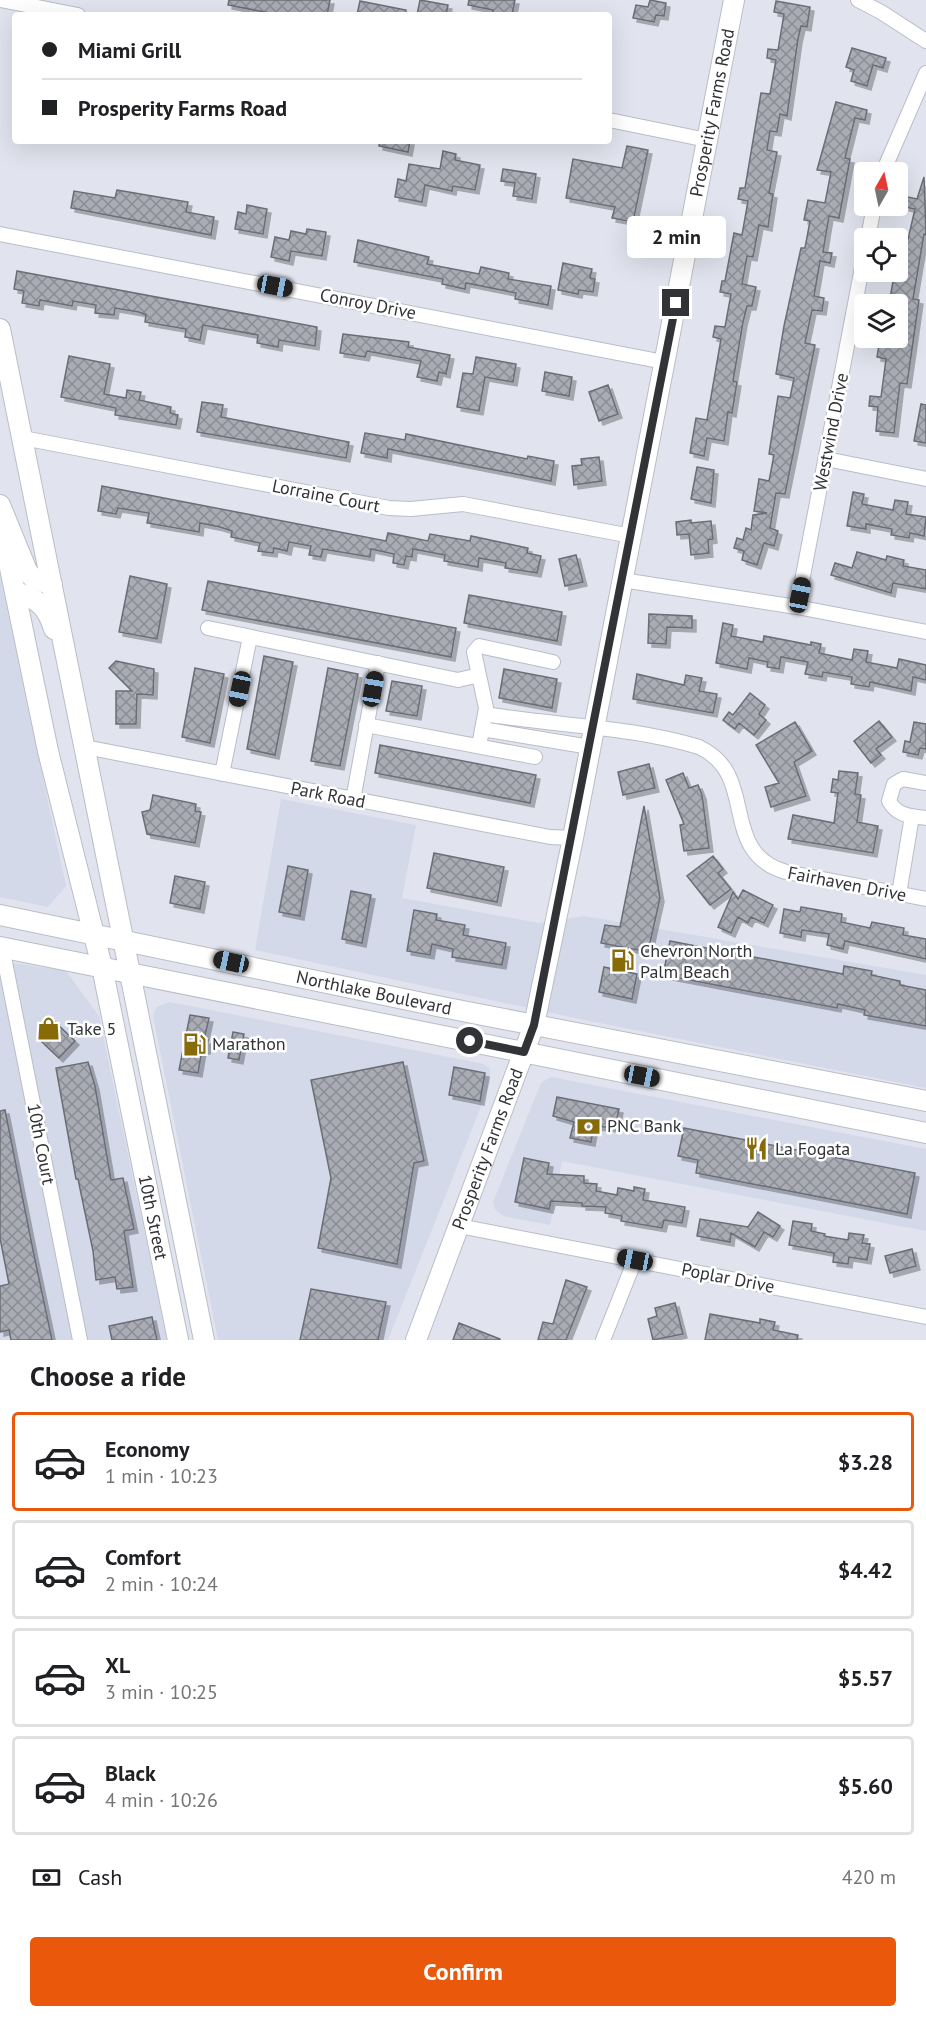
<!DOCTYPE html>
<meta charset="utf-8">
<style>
:root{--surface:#fff;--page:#f6f6f6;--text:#202124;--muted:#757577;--line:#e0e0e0;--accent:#ea580c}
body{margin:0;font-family:"PT Sans",sans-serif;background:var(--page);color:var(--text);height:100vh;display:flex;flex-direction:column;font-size:22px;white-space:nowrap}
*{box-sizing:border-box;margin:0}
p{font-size:20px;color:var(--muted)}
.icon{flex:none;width:33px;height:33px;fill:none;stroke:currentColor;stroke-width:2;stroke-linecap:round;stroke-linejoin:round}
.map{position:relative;height:1340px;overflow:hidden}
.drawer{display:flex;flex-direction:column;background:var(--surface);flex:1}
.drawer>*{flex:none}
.hud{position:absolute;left:12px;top:12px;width:600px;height:132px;border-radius:6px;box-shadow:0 6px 24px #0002;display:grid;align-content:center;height:132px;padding:0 30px;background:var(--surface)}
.needle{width:39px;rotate:9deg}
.tools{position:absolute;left:854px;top:162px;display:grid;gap:12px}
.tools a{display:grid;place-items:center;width:54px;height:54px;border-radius:6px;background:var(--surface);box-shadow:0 6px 24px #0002;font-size:30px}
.end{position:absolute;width:27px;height:27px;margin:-14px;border:8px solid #323337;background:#fff;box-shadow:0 0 0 3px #fff}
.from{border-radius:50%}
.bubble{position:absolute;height:42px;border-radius:6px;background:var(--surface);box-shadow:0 6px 24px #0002;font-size:20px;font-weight:700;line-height:42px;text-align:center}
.car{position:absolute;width:18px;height:36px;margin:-18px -9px;border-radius:8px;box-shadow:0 0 4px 2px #0007;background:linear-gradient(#222 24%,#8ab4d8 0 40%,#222 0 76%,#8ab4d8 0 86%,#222 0)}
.hud b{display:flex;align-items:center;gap:21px;height:57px;font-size:22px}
.hud b+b{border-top:2px solid var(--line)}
.hud i{width:15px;height:15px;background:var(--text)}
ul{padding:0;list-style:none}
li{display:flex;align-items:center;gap:18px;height:99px;margin:0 12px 9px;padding:0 18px;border:3px solid var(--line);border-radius:6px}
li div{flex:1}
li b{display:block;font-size:22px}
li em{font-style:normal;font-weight:700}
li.on{border-color:var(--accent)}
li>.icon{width:54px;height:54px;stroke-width:1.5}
h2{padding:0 30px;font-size:27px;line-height:72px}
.pay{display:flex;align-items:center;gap:15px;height:66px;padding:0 30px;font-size:22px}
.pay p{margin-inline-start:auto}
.button{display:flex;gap:12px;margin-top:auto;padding:12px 30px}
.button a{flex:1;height:69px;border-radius:6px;background:var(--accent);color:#fff;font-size:24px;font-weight:700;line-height:69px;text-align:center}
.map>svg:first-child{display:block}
.built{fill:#d3d9e9}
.building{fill:url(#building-cross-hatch);stroke:#6a6d76;stroke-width:1.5;filter:url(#shadow)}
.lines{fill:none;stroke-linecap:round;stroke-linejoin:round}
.street-casing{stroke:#babdc6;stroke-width:16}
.secondary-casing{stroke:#babdc6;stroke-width:22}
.street{stroke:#fff;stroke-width:14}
.secondary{stroke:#fff;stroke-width:20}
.route{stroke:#323337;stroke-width:8}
.labels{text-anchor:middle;stroke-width:5;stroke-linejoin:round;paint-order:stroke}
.street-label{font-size:18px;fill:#323337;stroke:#fff}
.poi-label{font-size:18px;fill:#323337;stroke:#fff;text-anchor:start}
</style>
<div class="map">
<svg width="926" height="1340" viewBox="0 0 926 1340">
<defs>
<pattern id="building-cross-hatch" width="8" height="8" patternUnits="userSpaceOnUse" patternTransform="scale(1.5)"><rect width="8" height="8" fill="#a9acb5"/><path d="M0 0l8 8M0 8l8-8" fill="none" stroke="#8a8d94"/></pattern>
<filter id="shadow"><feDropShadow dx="4" dy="4" stdDeviation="0" flood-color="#0004"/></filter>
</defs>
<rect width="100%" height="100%" fill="#e1e4ee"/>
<path class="built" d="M0 575 66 886 48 907 0 897Z
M281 799 416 825 402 898 539 923 584 916 926 975V1088L589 1021 255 950Z
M0 961 66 971 99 1016 167 1340H0Z
M170 1002 484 1064 490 1069V1084L388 1340H218L153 1016 157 1007Z
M551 1077 926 1149V1231L562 1161 550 1225 503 1216 495 1209 493 1202 541 1083Z"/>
<path class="building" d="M229 0H330L327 15H280L228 5Z
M420 0 448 5 446 15H417Z
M469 0H515L512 15H492L493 10 468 5Z
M650 0 666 3 664 16 656 15 654 22 633 18 636 5 648 7Z
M360 1 406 10V15H357Z
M776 1 810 7 807 27 801 26 798 39 787 116 780 114 777 132 770 131 767 150 777 152 769 193 773 194 768 227 759 225 753 257 747 256 742 284 756 287 752 306H747L743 322 733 381 737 382 732 413 728 412 724 441 707 438 704 456 690 453 696 418 707 420 721 339 713 337 715 326 725 327 731 294 720 292 722 281H725L734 233 742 235 748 201 738 199 740 188H745L761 93 770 94 776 60 767 58 768 49 778 50 784 14 774 12Z
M852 48 886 58 883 68 873 65 867 86 851 81 854 70 846 67Z
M836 102 867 110 865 120 855 118 845 158 850 159 839 218 829 216 823 252 832 253 830 263 820 261 814 296 824 298 822 311 812 310 805 343 815 345 785 494 776 493 770 528 778 531 774 546 764 543 757 565 742 560 744 551 734 548 737 538 743 540 746 528 751 530 753 515 767 513 754 511 759 479 769 481 774 455 769 454 778 396 790 398 794 378 776 374 784 326 801 248H805L810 221 804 220 808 200 825 203 831 172 817 170Z
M380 141H410L408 152 379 146Z
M627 146 648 150 633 222 612 218 615 207 566 198 573 159 622 168Z
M443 151 456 154 455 160 480 165 475 190 453 186 452 191 425 185 422 202 395 197 398 179 406 181 409 164 440 169Z
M503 169 536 174 532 199 513 196 515 183 501 181Z
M924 177 926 235 924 234 913 299 919 300 907 384 900 383 894 433 876 431 878 407 869 406 870 396 881 397 886 359 877 357 879 345 897 347V304H889L899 247 906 248 915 209 905 207 907 197 917 199Z
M117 190 188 202 186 212 214 217 211 235 71 208 74 191 115 198Z
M247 205 267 209 263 234 235 229 238 212 246 214Z
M307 229 326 232 322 256 291 251 289 261 271 257 275 237 289 240 291 231 306 234Z
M358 240 429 257 427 264 479 274 481 267 509 273 508 279 551 286 548 305 515 299 516 293 466 283 465 289 442 284 443 279 354 262Z
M563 263 592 269 590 278 595 279 593 292 579 290 578 294 558 290Z
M17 271 317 327 315 346 279 340 278 347 257 343 258 335 203 325 200 340 185 337 186 329 145 322 146 315 139 312 115 308 114 315 95 313 96 305 73 301 72 306 40 300 39 306 22 303 24 291 14 289Z
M343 334 409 342 408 347 450 355 446 374 439 372 437 381 417 377 421 361 367 351 365 357 340 353Z
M69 356 110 364 104 394 126 398 127 390 141 392 139 400 171 407 170 413 178 415 176 425 115 415 116 408 61 397Z
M476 357 516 364 513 382 485 377 479 411 457 407 463 373 473 374Z
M545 372 572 377 569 396 542 391Z
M608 385 618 414 599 421 589 392Z
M202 402 223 405 221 417 349 442 346 458 197 432Z
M921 404 926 405V443L914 441Z
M365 433 405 440 406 434 527 459 528 456 554 461 551 481 388 449 387 458 361 453Z
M599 457 602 481 574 485 572 466 582 465 581 459Z
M697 467 714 470 711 503 691 499Z
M102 486 386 541 388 533 428 541 430 534 470 541 471 536 528 548 527 553 541 556 537 573 505 568 506 563 479 558 478 567 444 561 445 555 413 549 412 557 406 556 404 565 393 563 394 554 371 549 370 557 323 549 321 557 309 555 311 546 289 542 287 551 274 548 273 553 258 551 260 543 231 537 232 531 220 527 200 523 199 532 147 523 149 513 118 508 116 514 98 511Z
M853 492 864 494 862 504 893 510 895 500 908 502 906 514 926 517 924 536 910 533 909 538 891 535 892 529 866 524V529L847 526Z
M691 520V523L711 521 713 539 708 540 709 553 691 555 689 534 677 535 676 522Z
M857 552 886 560 887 556 904 560 903 566 926 570V589L893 583 891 593 831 575 835 563 852 568Z
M576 555 583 582 565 586 559 559Z
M130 576 167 584 157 639 119 632Z
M208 581 456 628 451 657 202 610Z
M469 595 562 612 557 641 464 623Z
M649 614 692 616V628L667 627 666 644 648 643Z
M723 623 733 625 731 636 763 642 764 636 811 645V642L821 644 819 653 852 660 854 649 868 651 866 662 897 668 899 659 926 665V680L913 677 911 691 870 682 869 687 851 684 852 677 823 672 822 677 805 674 808 662 781 657 779 669 767 667 768 662 749 658 747 669 716 663Z
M264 656 293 662 275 755 247 749Z
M116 661 154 669 153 695 137 694 136 724H116V691H132L109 668Z
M195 668 224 674 210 743 182 737Z
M328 668 358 674 340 766 311 761Z
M504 669 557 679 552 708 499 698Z
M637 674 684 685 686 675 702 678 699 691 717 694 713 713 633 699Z
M392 681 422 686 417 716 386 711Z
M750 693 765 705 759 714 766 720 754 735 739 723 735 729 723 720 729 712 733 715Z
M879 721 892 737 876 749 881 755 871 763 854 741Z
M795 722 812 751 794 762 806 796 771 807 765 787 779 783 756 745Z
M914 722 926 724V749L920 748 918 755 903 752 905 741 910 742Z
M380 745 536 775 530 803 375 773Z
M649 764 655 788 623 795 618 772Z
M839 771 858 773 855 794 861 795 857 822 878 826 873 853 788 839 793 815 834 823 838 793 831 792 833 779 838 780Z
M683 773 689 788 698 785 702 795 709 848 684 851 680 825 684 824 666 780Z
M153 795 196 804 195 811 201 812 195 843 147 834 142 812 150 810Z
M644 806 660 898 648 952 601 943 605 925 620 927Z
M434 853 504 867 497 902 427 888Z
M713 856 723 869 718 873 731 889 710 905 687 876Z
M288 866 308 870 300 916 279 912Z
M175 876 205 882 200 909 170 903Z
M743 890 773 905 764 923 751 917 748 923 738 917 731 933 718 927 733 892 738 899Z
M351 891 371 895 362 943 342 939Z
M801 907 842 914 841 922 870 928 872 922 904 928 903 935 926 939V959L845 941 843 949 827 945 829 934 802 930 801 937 780 933 784 909 800 912Z
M414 910 437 914 436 920 465 925 463 935 506 943 502 965 452 957 453 949 432 944 430 955 407 951Z
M670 941 843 974 844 966 872 971 871 975 900 981V985L926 990V1026L864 1015 865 1010 838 1004 837 1008 663 975Z
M604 967 637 974 632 999 599 992Z
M190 1015 209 1018 204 1040H208L206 1050H202L198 1073 179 1070Z
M52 1019 75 1041 59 1058 41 1041 45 1037 40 1032Z
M233 1032 244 1034 239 1060 228 1058Z
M88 1062 95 1086 111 1180 123 1178 134 1229 124 1231 133 1287 117 1289 115 1277 96 1280 93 1251 78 1179H76L56 1068Z
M403 1062 424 1161 414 1163 397 1264 318 1248 331 1178 311 1080Z
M454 1067 485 1073 480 1101 449 1095Z
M557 1097 619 1109 615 1128 594 1126 591 1142 570 1138 574 1122 553 1116Z
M5 1110 34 1255 52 1340H11L9 1330 0 1332V1286L9 1284 0 1238V1111Z
M684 1128 915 1173 907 1214 696 1173 698 1160 678 1156Z
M524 1158 549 1163 547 1174 584 1176V1183L597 1184 596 1191 617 1195 618 1188 634 1191V1187L645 1189 643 1200 685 1207 682 1223 664 1220 662 1228 621 1221 622 1216 605 1213 606 1207 582 1206V1203L551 1201 549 1209 515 1202Z
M758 1212 780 1226 773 1237 764 1232 755 1247 731 1233 730 1242 697 1236 700 1219 748 1227Z
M793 1221 812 1224 811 1231 825 1234 824 1236 848 1240 849 1233 864 1235 862 1243 870 1244 867 1260 849 1257 848 1264 833 1262 834 1253 789 1245Z
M912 1249 916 1266 890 1273 885 1256Z
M566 1280 587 1287 566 1340H538L543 1322 553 1324Z
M311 1289 386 1302 378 1340H300Z
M675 1303 683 1334 653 1340 648 1319 657 1316 655 1308Z
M710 1314 760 1323V1319L775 1322 773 1330 798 1335 797 1340H705Z
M152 1317 157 1340H112L109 1326Z
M459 1323 500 1339V1340H453Z"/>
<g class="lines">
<defs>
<path id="street" d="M1 0 78 15
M858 0 881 12 926 41
M609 120 707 140
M883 172 926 73
M0 234 664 362
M868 238 874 206
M23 438 389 508 411 509 463 504 631 536
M826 459 926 479
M622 580 797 607 926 632
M797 607 864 257
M208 628 458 680 479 675
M485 714C556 726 629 726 699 747 760 775 717 852 786 872L926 899
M366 725 535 757
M482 729 590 747
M479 746 486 708 474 652 479 646 553 662
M85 747 550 837 573 838
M222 774 250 637
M926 783 903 779 894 784 889 801C897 816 911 816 926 818
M353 800 378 663
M899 894 912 816
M2 947 80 1340
M459 1226 926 1317
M603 1340 635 1260"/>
<g id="secondary">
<path d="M0 329 204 1340"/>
<path d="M0 505 27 571 34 579 52 585"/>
<path id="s1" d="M0 520 48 751 102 967 178 1340"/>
<path d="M15 592C37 598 47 606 54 629"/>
<path id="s2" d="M0 915 442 1007 926 1101"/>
<path d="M0 947 926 1133"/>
<path id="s3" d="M416 1340 534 1025 573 838 734 0"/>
</g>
</defs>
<use href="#street" class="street-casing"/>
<use href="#secondary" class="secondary-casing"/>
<use href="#street" class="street"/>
<use href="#secondary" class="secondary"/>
</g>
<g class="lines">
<path class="route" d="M470 1041 524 1052 534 1025 676 303"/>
</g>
<defs>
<symbol id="fuel-bare" viewBox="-9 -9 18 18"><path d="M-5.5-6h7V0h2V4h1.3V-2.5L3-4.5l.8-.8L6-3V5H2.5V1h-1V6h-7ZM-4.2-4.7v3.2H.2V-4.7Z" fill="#866b08" stroke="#fff" stroke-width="2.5" paint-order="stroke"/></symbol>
<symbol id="shop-bare" viewBox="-9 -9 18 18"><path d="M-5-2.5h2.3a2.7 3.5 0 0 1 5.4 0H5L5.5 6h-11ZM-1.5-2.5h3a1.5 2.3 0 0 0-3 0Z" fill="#866b08" stroke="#fff" stroke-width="2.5" paint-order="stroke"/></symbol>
<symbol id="bank-bare" viewBox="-9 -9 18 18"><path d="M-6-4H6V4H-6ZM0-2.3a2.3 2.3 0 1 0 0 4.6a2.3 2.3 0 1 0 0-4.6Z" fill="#866b08" stroke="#fff" stroke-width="2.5" paint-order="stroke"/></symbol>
<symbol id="restaurant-bare" viewBox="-9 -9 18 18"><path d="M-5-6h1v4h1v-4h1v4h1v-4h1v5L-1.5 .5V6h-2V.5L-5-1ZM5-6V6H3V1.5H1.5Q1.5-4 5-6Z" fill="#866b08" stroke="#fff" stroke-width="2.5" paint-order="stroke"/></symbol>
</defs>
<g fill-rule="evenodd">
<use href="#fuel-bare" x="606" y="944" width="33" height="33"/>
<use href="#shop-bare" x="32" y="1012" width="33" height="33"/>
<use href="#fuel-bare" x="178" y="1028" width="33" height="33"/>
<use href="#bank-bare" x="572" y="1110" width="33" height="33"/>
<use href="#restaurant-bare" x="740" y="1132" width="33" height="33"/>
</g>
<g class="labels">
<g class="street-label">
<text dy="6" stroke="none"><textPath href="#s3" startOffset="1266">Prosperity Farms Road</textPath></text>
<text transform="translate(368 304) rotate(11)" y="6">Conroy Drive</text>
<text transform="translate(831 432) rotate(-79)" y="6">Westwind Drive</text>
<text transform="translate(326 496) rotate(11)" y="6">Lorraine Court</text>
<text transform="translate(328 795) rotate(11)" y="6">Park Road</text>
<text transform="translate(847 884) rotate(11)" y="6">Fairhaven Drive</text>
<text dy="6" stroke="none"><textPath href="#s2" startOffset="382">Northlake Boulevard</textPath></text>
<text transform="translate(41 1144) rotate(79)" y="6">10th Court</text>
<text dy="6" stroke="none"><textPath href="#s3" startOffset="204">Prosperity Farms Road</textPath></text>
<text dy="6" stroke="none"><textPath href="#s1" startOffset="714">10th Street</textPath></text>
<text transform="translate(728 1278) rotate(11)" y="6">Poplar Drive</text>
</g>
<g class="poi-label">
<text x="640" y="957">Chevron North<tspan x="640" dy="21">Palm Beach</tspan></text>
<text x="67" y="1035">Take 5</text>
<text x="212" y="1050">Marathon</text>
<text x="607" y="1132">PNC Bank</text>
<text x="775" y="1155">La Fogata</text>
</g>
</g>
</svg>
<div class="tools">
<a><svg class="needle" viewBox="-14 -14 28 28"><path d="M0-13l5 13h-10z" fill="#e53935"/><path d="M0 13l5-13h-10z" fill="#757577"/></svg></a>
<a><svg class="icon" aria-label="locate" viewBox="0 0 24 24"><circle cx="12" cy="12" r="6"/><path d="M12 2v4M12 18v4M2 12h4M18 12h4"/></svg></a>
<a><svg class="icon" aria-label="layers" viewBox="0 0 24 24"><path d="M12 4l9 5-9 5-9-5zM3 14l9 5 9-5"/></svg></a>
</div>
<i class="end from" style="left:470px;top:1041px"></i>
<i class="end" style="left:676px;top:303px"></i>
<div class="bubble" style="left:627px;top:216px;width:99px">2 min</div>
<i class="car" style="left:275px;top:286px;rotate:101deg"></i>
<i class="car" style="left:800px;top:595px;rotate:11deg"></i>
<i class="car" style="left:240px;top:689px;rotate:192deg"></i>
<i class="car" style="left:373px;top:689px;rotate:10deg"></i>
<i class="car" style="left:231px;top:962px;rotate:282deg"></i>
<i class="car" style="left:642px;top:1076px;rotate:101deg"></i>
<i class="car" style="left:635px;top:1260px;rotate:281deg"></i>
<div class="hud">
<b><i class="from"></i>Miami Grill</b>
<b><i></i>Prosperity Farms Road</b>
</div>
</div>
<section class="drawer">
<h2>Choose a ride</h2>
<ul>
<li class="on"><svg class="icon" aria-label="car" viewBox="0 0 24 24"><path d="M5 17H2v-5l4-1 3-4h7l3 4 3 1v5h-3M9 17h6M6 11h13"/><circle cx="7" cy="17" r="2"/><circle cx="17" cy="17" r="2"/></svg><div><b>Economy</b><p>1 min · 10:23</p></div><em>$3.28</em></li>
<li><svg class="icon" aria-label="car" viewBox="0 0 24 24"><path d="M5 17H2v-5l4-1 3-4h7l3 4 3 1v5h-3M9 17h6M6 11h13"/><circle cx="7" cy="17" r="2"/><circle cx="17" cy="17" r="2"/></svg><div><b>Comfort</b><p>2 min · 10:24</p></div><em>$4.42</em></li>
<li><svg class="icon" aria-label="car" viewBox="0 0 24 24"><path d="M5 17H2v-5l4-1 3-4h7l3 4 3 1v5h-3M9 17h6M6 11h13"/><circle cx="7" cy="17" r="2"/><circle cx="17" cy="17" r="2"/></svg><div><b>XL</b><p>3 min · 10:25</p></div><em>$5.57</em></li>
<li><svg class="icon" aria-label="car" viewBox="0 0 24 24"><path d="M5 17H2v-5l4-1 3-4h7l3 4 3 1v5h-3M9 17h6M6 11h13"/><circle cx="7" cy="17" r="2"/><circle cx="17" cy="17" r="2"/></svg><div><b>Black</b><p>4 min · 10:26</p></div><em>$5.60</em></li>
</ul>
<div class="pay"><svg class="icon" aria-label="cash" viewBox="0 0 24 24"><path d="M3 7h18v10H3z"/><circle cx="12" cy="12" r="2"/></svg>Cash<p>420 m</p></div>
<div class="button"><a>Confirm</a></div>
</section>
